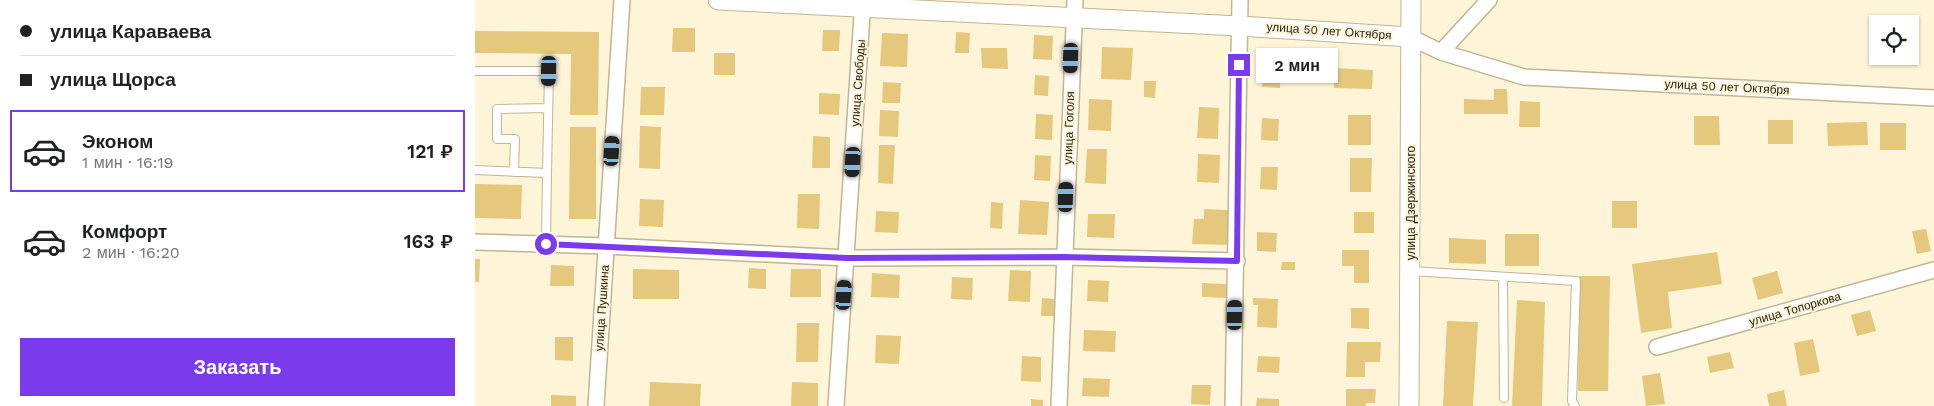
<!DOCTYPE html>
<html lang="ru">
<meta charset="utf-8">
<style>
:root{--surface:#fff;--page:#f6f6f6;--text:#202124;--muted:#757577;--line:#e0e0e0;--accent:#7c3aed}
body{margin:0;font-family:"Work Sans",sans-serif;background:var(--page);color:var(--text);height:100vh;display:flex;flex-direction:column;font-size:19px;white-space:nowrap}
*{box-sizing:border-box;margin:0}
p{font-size:16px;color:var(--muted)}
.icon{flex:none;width:28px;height:28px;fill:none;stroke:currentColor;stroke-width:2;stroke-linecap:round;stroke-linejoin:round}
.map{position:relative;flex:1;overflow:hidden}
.panel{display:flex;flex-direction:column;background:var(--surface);width:475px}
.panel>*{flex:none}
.guide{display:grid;align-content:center;height:110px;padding:0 20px;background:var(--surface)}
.fabs{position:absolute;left:1394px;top:15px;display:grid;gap:10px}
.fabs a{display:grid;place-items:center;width:50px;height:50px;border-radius:0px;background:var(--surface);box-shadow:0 1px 4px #0004;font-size:25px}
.end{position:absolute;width:22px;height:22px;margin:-11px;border:6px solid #7c3aed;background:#fff;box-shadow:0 0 0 2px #fff}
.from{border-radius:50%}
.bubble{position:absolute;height:35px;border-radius:0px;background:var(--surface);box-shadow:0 1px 4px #0004;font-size:16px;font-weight:600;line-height:35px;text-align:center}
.car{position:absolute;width:15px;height:30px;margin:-15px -8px;border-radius:6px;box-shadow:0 0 4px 1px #0007;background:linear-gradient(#222 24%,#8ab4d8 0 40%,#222 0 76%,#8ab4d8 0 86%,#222 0)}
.guide b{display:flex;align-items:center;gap:18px;height:48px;font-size:19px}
.guide b+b{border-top:1px solid var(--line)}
.guide i{width:12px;height:12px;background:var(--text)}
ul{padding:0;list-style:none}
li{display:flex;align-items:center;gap:15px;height:82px;margin:0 10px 8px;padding:0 10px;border:2px solid transparent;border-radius:0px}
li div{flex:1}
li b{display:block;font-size:19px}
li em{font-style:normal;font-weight:600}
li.selected{border-color:var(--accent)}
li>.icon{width:45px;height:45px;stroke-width:1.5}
.action{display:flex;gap:10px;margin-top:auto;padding:10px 20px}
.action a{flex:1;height:58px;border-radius:0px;background:var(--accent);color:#fff;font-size:20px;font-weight:600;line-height:58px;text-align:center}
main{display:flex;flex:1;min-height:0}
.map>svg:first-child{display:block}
.building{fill:#e5c87c}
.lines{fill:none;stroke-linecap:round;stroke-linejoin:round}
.service-casing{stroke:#c1b592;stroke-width:10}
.minor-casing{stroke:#c1b592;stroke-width:18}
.tertiary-casing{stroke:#c1b592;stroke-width:21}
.service{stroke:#fff;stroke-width:8}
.minor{stroke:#fff;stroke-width:15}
.tertiary{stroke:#fff;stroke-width:19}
.route{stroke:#7c3aed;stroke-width:6}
.labels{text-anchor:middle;stroke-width:4;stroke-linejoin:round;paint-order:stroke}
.street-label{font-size:12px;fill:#2b2518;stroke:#fef4d7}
</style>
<main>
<section class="panel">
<div class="guide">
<b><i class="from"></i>улица Караваева</b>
<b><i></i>улица Щорса</b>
</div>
<ul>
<li class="selected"><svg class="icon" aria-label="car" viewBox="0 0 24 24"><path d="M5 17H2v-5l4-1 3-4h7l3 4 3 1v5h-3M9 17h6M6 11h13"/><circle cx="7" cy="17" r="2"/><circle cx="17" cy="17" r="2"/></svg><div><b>Эконом</b><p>1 мин · 16:19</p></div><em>121 ₽</em></li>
<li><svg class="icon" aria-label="car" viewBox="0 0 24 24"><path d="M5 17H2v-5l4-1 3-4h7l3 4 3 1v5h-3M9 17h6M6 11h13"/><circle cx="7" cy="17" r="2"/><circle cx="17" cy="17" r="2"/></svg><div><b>Комфорт</b><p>2 мин · 16:20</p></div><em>163 ₽</em></li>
</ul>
<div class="action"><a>Заказать</a></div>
</section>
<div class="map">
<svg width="1459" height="406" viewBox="0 0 1459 406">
<rect width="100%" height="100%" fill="#fef4d7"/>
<path class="building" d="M198 28H220V52H197Z
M348 30H365L364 51H347Z
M0 31 124 32 123 115H95L96 54 0 53Z
M481 32 495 33 494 53H480Z
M407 33 433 34 432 67 405 66Z
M559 35 578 36 577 60 558 59Z
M627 47 658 48 656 80 626 79Z
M506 48H532L533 69 507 68Z
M239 53H260V75H239Z
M860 68 898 70 897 89 859 88Z
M788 69 806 70 805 88 787 87Z
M560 75 574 76 573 96 559 95Z
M669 81H681L680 98 669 97Z
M408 82 426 83 425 103H407Z
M166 87H190L189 115H165Z
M1019 89H1032L1033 114H989V99L1019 100Z
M344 93 365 94 364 115 344 114Z
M614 99 637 100 636 131 613 130Z
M1045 101 1065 102V127H1044Z
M724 107 744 108 743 139 722 138Z
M405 110 424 111 423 137 404 136Z
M561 114 578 115 577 140 560 139Z
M873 115H896V145H873Z
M1219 116H1244L1245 145H1219Z
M787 118 804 119 803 141 786 140Z
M1293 120H1318V144H1293Z
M1392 122 1393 145 1353 146 1352 123Z
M1405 123H1431V150H1405Z
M165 126 186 127 185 169 164 168Z
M95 127H121V219H94Z
M338 136 355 137V168H337Z
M404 145H420L418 184 403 183Z
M612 149H632L631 184 610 183Z
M723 154 745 155 744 183 722 182Z
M560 155 576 156 575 181 559 180Z
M875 158H897L896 192H875Z
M786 167H803L802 190 785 189Z
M0 184 47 185 46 219 0 218Z
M323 194H345L344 229 322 228Z
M165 199 189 200 188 227 164 226Z
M545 200 574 202 572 235 543 234Z
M1137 201H1162V228H1137Z
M516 202 528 203 527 229 515 228Z
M729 209 754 210 753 245 717 244 719 219H729Z
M401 211 424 212 423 233 400 232Z
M879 212H899V233H879Z
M613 214H640L639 238 612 237Z
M1451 229 1456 251 1442 254 1437 231Z
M782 232 802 233 801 252 782 251Z
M1030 234H1064V266H1030Z
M974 238 1011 240V264L974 263Z
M867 250H894V283H879V266H867Z
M1242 252 1247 284 1193 292 1197 328 1166 333 1157 264Z
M0 259H5L4 282H0Z
M807 262H820V270H806Z
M76 265 99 266V286H75Z
M274 268 291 269V289L273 288Z
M158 269 204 270V299H158Z
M316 269H346V297H315Z
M535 270 556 271 555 302 533 301Z
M1302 271 1308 293 1283 300 1277 278Z
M397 273 425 275 424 298 396 297Z
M1104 276H1135L1133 391H1103Z
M477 277 498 278 497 300 476 299Z
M613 280 634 281 633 302 612 301Z
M727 283 752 284V298L727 297Z
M567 298 579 299V316H566Z
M778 298 803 299 802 328 782 327 783 305H778Z
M1042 300 1070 302 1067 406H1037Z
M876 308H894V329L876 328Z
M1395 310 1401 331 1382 336 1376 315Z
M972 321 1003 322 998 406H968Z
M322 323H344L343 362H321Z
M609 330 641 331 640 352 608 351Z
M401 335 426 336 424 364 400 363Z
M80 337H98V361L80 360Z
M1338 339 1345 372 1325 376 1319 343Z
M872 342H906L905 362H890V377H871Z
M1255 352 1259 368 1235 373 1232 357Z
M547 356 566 357V382L546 381Z
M783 356 805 357 804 373 782 372Z
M1185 373 1190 404 1171 406 1167 376Z
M608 378 635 379 634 397 607 396Z
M175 382 226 384 225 406H174Z
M317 382 343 383V406H316Z
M717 385H736L735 405 716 404Z
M871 389H901L900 403H891V406H871Z
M1309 390 1312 406H1294L1292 394Z
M76 395 101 396V406H76Z
M782 398 804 399V406H781Z
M556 399 568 400V406H556Z"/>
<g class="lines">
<defs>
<path id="service" d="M0 71H74L72 173
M0 170 72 173 71 244
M39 172 40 139H22V109L73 108
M936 271 1101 281 1097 401 1100 406
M1028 278 1029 398"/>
<path id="minor" d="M935 37 966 52 1049 77 1459 98
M966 52 1014 0
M0 242 131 246 372 258 589 257 762 261
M1182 347 1459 270
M121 406 147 0
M361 406 388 0
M584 406 600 0
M758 406 765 0"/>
<path id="tertiary" d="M243 0 764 26 935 37
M934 406 936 0"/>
</defs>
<use href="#service" class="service-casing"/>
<use href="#minor" class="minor-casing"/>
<use href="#tertiary" class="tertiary-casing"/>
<use href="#service" class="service"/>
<use href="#minor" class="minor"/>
<use href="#tertiary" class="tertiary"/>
</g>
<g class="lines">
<path class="route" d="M71 244 372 258 588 257 762 261 764 65"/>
</g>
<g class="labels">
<g class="street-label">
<text transform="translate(854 31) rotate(4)" y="4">улица 50 лет Октября</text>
<text transform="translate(383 83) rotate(-86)" y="4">улица Свободы</text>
<text transform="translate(1252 87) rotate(3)" y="4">улица 50 лет Октября</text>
<text transform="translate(594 128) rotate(-88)" y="4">улица Гоголя</text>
<text transform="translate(936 203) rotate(-90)" y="4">улица Дзержинского</text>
<text transform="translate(127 308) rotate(-86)" y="4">улица Пушкина</text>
<text transform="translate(1320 309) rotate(-16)" y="4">улица Топоркова</text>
</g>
</g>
</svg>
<div class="fabs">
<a><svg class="icon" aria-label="locate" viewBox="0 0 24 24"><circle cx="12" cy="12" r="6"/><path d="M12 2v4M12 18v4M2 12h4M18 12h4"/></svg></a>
</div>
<i class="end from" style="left:71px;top:244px"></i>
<i class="end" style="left:764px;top:65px"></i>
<div class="bubble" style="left:781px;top:48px;width:82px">2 мин</div>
<i class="car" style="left:596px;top:58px;rotate:182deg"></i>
<i class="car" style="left:74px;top:71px;rotate:181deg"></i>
<i class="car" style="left:137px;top:151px;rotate:4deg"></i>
<i class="car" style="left:378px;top:162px;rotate:183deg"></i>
<i class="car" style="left:591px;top:197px;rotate:2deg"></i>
<i class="car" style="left:369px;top:295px;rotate:4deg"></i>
<i class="car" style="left:760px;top:315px;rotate:1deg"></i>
</div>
</main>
